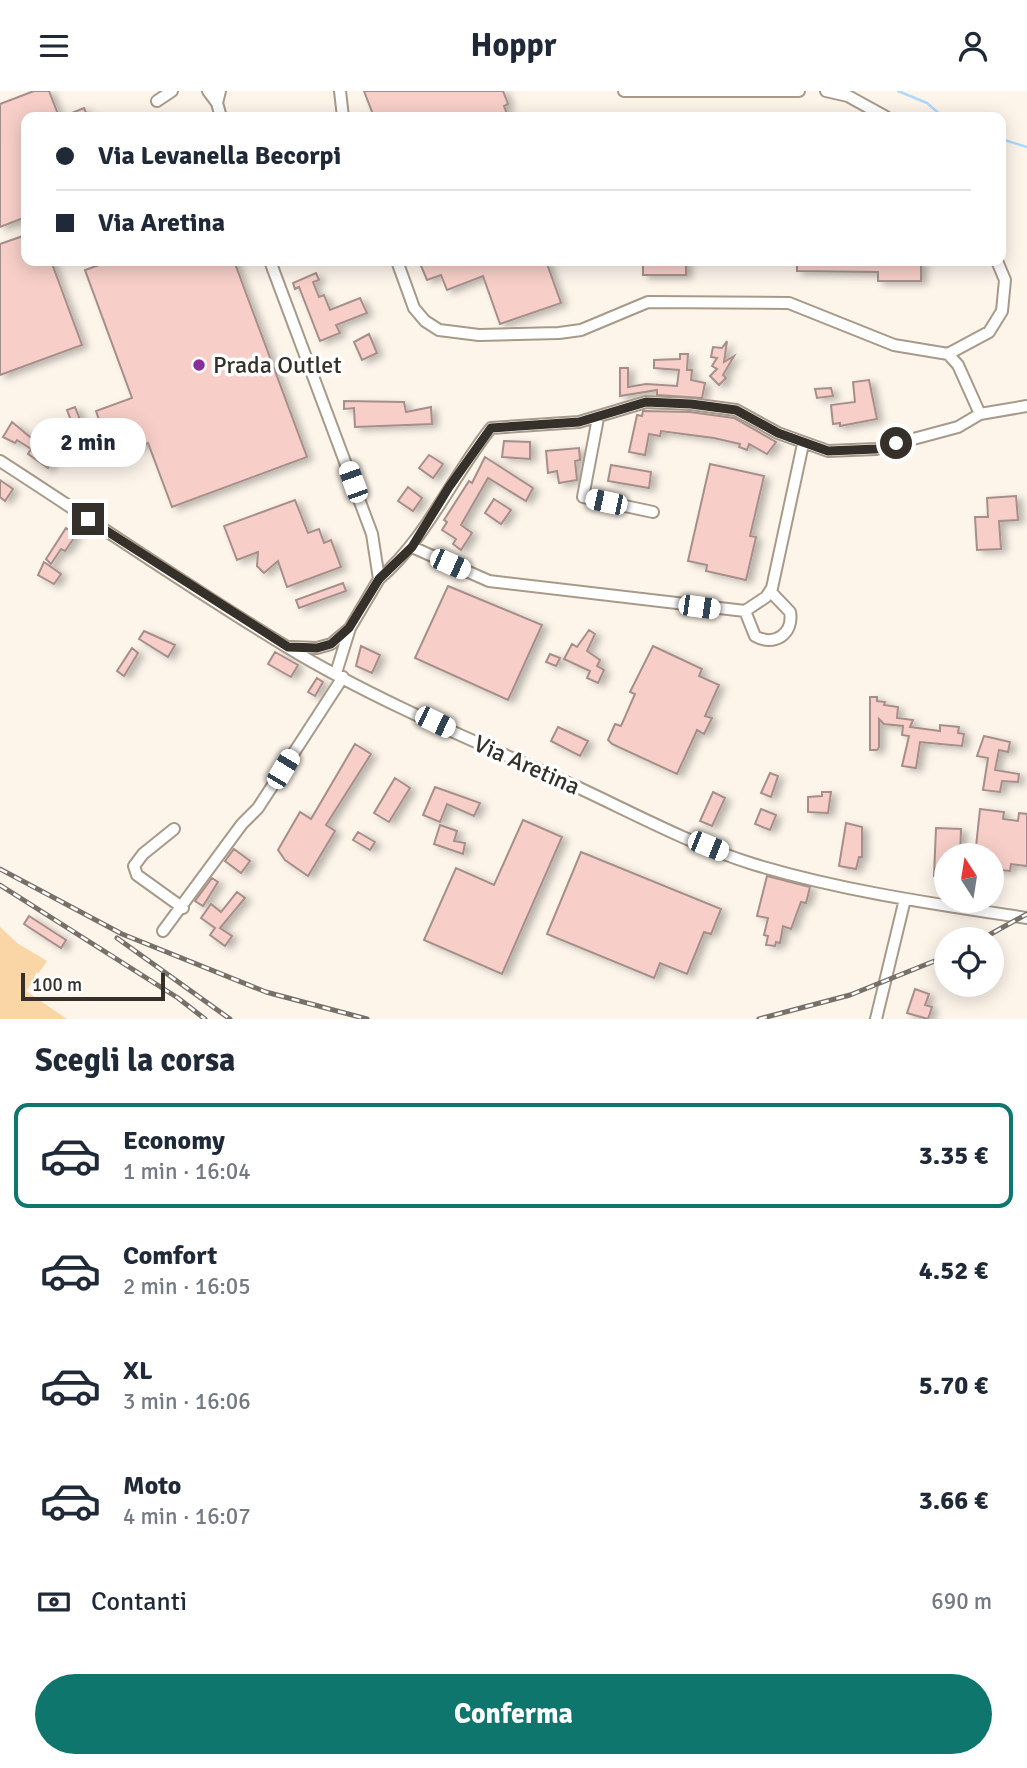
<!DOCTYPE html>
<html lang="it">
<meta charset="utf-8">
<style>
:root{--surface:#fff;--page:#f6f6f7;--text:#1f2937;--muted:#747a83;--line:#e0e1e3;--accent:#0f766e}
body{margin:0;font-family:Signika,sans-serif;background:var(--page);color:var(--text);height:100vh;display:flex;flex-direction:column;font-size:26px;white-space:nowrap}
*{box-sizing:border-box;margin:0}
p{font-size:23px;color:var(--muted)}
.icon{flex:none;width:38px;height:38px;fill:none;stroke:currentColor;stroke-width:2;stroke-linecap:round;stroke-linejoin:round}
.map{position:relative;height:928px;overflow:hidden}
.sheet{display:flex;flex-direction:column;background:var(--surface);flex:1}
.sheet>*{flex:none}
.hud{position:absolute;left:21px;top:21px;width:985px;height:154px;border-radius:14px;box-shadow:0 4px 18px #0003;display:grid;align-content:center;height:154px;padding:0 35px;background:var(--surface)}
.needle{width:46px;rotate:348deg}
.fabs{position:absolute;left:934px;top:752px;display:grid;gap:14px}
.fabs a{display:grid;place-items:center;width:70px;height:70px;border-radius:50%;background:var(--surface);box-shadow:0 4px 18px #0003;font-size:35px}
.scale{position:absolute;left:21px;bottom:18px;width:144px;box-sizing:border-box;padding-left:7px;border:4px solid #353029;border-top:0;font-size:19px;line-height:24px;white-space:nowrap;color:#353029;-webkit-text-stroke:5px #fff;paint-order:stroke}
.end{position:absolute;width:32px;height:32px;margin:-16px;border:9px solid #353029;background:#fff;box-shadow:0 0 0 4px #fff}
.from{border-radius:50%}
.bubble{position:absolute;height:49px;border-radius:24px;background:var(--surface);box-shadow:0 4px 18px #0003;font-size:23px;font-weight:700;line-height:49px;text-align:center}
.car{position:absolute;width:21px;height:42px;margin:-21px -10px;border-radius:9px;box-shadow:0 0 5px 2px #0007;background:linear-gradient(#fff 24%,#345 0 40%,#fff 0 76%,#345 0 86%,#fff 0)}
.hud b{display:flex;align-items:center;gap:24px;height:66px;font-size:26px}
.hud b+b{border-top:2px solid var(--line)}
.hud i{width:18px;height:18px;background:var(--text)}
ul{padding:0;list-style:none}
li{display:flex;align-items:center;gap:21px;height:105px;margin:0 14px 10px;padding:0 21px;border:4px solid transparent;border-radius:14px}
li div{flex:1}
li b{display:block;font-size:26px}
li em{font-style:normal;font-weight:700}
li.active{border-color:var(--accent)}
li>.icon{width:63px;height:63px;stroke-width:1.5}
h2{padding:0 35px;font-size:32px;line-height:84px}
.pay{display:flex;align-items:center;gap:18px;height:77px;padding:0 35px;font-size:26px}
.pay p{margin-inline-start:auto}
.action{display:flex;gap:14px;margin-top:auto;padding:14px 35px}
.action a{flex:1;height:80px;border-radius:42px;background:var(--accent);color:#fff;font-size:28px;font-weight:700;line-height:80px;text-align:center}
header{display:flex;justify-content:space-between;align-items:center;height:91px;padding:0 35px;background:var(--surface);font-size:32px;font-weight:700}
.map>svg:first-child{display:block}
.green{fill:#fad6a7}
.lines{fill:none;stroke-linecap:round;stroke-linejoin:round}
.stream{stroke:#add9fe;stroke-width:2.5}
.building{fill:#f7cfc8;stroke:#a68f8b;stroke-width:2;filter:url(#shadow)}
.minor-casing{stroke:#a79a89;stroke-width:14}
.minor{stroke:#fff;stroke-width:10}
.rail-casing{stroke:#767068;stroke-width:5}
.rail{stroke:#fff;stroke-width:2.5;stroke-dasharray:8;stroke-linecap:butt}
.route{stroke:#353029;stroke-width:9}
.poi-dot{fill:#882f9b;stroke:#fff;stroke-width:2.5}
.labels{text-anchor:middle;stroke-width:7;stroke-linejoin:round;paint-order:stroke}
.poi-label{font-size:24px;fill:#353029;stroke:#fff;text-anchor:start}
.street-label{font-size:24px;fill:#353029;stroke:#fff}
</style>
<header><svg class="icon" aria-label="menu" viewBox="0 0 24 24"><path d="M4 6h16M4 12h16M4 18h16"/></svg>Hoppr<svg class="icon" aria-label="person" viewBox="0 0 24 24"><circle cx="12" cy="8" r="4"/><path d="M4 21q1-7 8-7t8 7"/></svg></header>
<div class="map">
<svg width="1027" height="928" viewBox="0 0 1027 928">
<defs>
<filter id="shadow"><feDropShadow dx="5.5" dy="3" stdDeviation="3.5" flood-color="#0004"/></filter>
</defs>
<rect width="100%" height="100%" fill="#fdf5ea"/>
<path class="green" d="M0 836 17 852 47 870 26 900 67 928H0Z"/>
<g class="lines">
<path class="stream" d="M898 0 927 12 943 26
M1001 48 1027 56"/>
</g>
<path class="building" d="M34 0H49L59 26H26V126L0 136V13Z
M364 0H503L508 13 504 15 508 26H374Z
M84 17 88 26H62Z
M26 144V170H51L82 254 0 284V153Z
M110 170H234L307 366 172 416 148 352 112 366 96 320 132 307 85 179Z
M419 170H546L561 212 500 233 483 185 447 199 441 184 427 189Z
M643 170H686V184H643Z
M797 170H921V190H878V181L797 180Z
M316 182 319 189 313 191 319 206 324 204 330 219 360 207 367 222 336 234 340 242 320 250 299 196 295 198 293 192Z
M369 243 377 262 362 269 354 251Z
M727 250 724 271 734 265 723 284 726 287 719 294 710 285 717 278 712 275 717 267 711 266 713 256 722 257Z
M680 263H688L687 279H692L691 289 705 292 702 307 657 304V299L620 305V277H628V296L646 293 677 295 679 279 654 277V269L680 268Z
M869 289 877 328 840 335V332L833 333 831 314 855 311 853 291Z
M831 297 833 305 817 307 815 298Z
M344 310 404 311 406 321 431 316 432 333 355 336 354 317 344 318Z
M75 316 84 339 76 342 67 319Z
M643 320 690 321 734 327 776 351 767 363 749 353 747 359 739 356 740 353 714 347 661 340 660 345 649 343 645 364 629 361 637 324 642 325Z
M12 331 36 351 46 352 59 360 48 377 28 363 31 358 17 349 15 352 3 346Z
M504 350 530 351V368L502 366Z
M579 357 580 369 575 370 577 389 559 392 557 380 548 382 546 360Z
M429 364 443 373 433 387 419 377Z
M485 366 533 397 526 410 488 387 461 434 472 442 461 459 453 453 456 448 442 439 447 431 444 429 469 390 472 392Z
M710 373 764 385 750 445 756 446 746 489 706 480 707 474 688 470Z
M611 374 651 381 649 397 608 390Z
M0 389 13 398 5 410 0 406Z
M408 396 422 407 413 420 398 410Z
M1016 405 1018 429 999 430 1001 458 977 459 975 426H988L987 407Z
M494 408 511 419 501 433 485 422Z
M295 409 308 442 319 438 324 452 331 449 341 476 287 496 278 470 264 482 257 475 258 461 237 469 224 435Z
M66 437 76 444 65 460 61 458 51 473 46 468Z
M44 471 61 483 54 493 38 484Z
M343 492 346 500 299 517 296 509Z
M448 495 542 534 508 609 415 567Z
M589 539 595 543 587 560 600 569 597 575 604 579 598 592 587 587 590 580 564 568 572 553 577 556Z
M144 540 175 554 168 566 139 548Z
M361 555 380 564 372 582 356 575Z
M653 555 702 578 699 585 719 594 705 625 712 627 704 643 697 639 677 683 612 653 608 649 615 633 621 635 635 603 630 601Z
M132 557 138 562 124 585 117 580Z
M275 561 298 574 291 586 268 573Z
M550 563 560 567 556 575 546 571Z
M317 587 323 591 315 605 308 601Z
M870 606H877V610L885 611 884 614 898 616 897 627 913 629 910 636 940 640V634L959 636 958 642 964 643 962 655 920 651 916 677 902 675 909 645 902 644 903 635 884 633 879 628V656L877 659H870Z
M558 636 588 650 580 665 551 650Z
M984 645 1010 651 1008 661 999 659 995 679 1019 683 1018 691 1002 690 1000 701 983 699 988 667 977 665Z
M355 653 371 663 326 734 335 740 308 785 285 769 278 759 300 721 311 728Z
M770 682 778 685 771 706 761 702Z
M395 687 410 697 389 731 374 722Z
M435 696 480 712 474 725 447 713 440 731 423 724Z
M713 701 725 707 712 735 700 730Z
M822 701H831L828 722 808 721V706L822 705Z
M761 718 776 724 770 739 755 733Z
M980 718 1004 721 1003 728 1018 730 1019 722 1027 723V775L1011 773 1010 780 992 778V765H975Z
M523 729 562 746 502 883 424 849 456 777 494 794Z
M846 732 862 736V766H859L856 778 839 775Z
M440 734 457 740 454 750 465 752 463 763 434 753Z
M936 737 961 738 960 765H947V785H934Z
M358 741 375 751 370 759 353 749Z
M234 758 250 770 241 782 225 770Z
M581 761 721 818 711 843 704 841 687 883 660 872 654 887 547 843Z
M767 785 810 796 806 812 801 811 791 838 783 835 780 852 776 851 775 855 766 854 768 845 764 844 768 827 757 825Z
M212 787 218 791 203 815 195 810Z
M237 801 245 807 220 837 232 845 225 855 210 844 215 837 201 827 211 813 221 821Z
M29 825 66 849 61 857 24 833Z
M915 898 929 903 925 914 932 916 928 928 907 922Z"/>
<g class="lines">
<defs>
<path id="minor" d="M208 0 217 12
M220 0 217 12 221 26
M340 0 343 26
M624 0H799
M826 0 848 5 886 26
M157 10 172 0
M270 170 372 443 379 488 350 537 331 553 317 557 291 556
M397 170 414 217 425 230 439 239 479 244 559 242 581 239 648 211 789 212 894 254 948 263 989 241 1002 220 1005 189 997 170
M948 263 958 274 980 323
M598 327 583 406 653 421
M0 370C96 432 190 497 287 556 378 611 479 652 575 695 633 722 692 754 753 773 842 800 935 813 1027 827
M412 456 489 490 745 520 766 506 772 497 803 353
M379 488C427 447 452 386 491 337L579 331 646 311 691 313 736 319 778 342 828 360 876 358 958 336 980 323 1027 315
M745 520 755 545C774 556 794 543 790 521L770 500
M336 582 350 537
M174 738 143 763 134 775 137 784 183 817
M163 840 242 733 258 717 343 586
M876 928 905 808"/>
</defs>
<use href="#minor" class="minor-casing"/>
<use href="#minor" class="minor"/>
<defs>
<path id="rail" d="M0 778 122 843 266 901 367 928
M0 794 178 907 205 928
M117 847 230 928
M980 849 1027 823
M759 928 850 904 947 865"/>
</defs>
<use href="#rail" class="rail-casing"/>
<use href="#rail" class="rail"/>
</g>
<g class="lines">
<path class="route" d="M88 428 288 556 317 557 331 553 349 537 379 488 412 456 449 396 491 337 579 331 646 311 691 313 736 319 778 342 828 360 876 358 896 352"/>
</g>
<circle class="poi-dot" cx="199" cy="274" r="7"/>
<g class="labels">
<g class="poi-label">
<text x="213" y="282">Prada Outlet</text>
</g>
<g class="street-label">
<text transform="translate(527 674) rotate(24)" y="8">Via Aretina</text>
</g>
</g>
</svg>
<div class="fabs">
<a><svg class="needle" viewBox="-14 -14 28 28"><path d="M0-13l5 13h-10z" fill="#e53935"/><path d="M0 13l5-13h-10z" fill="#747a83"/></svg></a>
<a><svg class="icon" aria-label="locate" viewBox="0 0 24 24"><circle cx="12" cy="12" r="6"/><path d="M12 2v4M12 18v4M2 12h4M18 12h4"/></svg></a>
</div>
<div class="scale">100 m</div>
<i class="end from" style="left:896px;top:352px"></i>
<i class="end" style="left:88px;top:428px"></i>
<div class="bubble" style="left:30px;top:327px;width:116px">2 min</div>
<i class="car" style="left:353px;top:391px;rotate:340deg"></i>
<i class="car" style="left:606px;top:411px;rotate:282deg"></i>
<i class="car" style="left:450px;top:473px;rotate:114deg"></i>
<i class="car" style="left:699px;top:516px;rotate:98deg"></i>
<i class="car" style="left:435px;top:631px;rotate:116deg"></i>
<i class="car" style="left:283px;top:678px;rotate:31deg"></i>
<i class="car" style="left:708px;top:755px;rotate:112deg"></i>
<div class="hud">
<b><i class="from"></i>Via Levanella Becorpi</b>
<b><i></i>Via Aretina</b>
</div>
</div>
<section class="sheet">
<h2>Scegli la corsa</h2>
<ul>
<li class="active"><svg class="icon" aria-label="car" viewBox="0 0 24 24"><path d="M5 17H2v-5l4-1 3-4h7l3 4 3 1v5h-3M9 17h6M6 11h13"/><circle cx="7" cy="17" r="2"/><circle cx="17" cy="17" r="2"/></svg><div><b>Economy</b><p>1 min · 16:04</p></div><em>3.35 €</em></li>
<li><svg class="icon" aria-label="car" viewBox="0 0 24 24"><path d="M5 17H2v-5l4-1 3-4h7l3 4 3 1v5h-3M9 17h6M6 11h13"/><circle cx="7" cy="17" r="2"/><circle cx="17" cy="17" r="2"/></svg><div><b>Comfort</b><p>2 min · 16:05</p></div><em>4.52 €</em></li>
<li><svg class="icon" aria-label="car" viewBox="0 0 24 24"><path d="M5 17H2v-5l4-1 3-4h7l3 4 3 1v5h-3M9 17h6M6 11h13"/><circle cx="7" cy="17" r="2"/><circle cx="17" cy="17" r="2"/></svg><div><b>XL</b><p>3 min · 16:06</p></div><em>5.70 €</em></li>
<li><svg class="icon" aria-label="car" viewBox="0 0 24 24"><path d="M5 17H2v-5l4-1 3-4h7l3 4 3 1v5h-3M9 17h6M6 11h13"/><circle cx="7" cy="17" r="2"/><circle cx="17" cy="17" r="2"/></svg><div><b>Moto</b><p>4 min · 16:07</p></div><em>3.66 €</em></li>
</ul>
<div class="pay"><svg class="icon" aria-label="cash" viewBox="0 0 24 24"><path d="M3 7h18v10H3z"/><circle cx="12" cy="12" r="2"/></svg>Contanti<p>690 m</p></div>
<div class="action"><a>Conferma</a></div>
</section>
